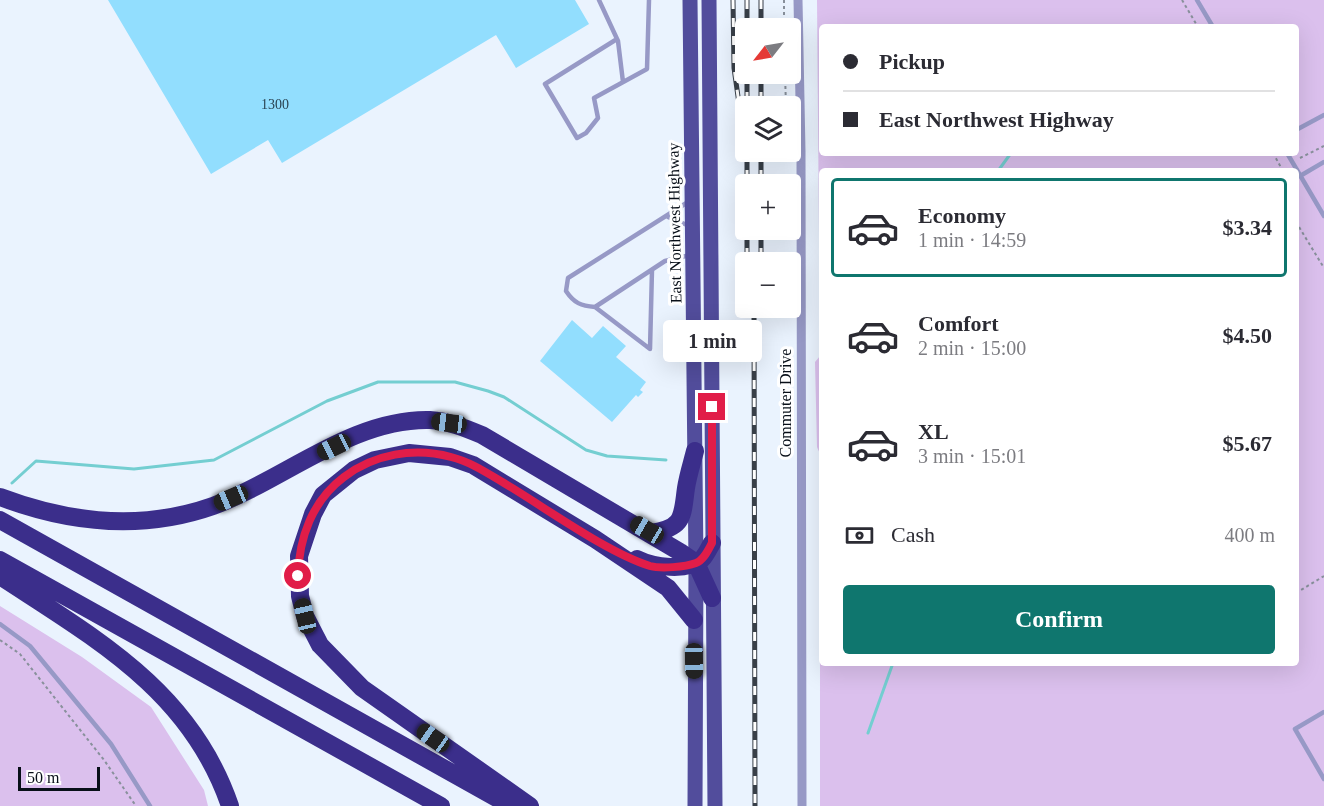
<!DOCTYPE html>
<meta charset="utf-8">
<style>
:root{--surface:#fff;--page:#f2f2f3;--text:#2b2b33;--muted:#7c7c81;--line:#e1e1e2;--accent:#0f766e}
body{margin:0;font-family:Georgia,serif;background:var(--page);color:var(--text);height:100vh;display:flex;flex-direction:column;font-size:22px;white-space:nowrap}
*{box-sizing:border-box;margin:0}
p{font-size:20px;color:var(--muted)}
.icon{flex:none;width:33px;height:33px;fill:none;stroke:currentColor;stroke-width:2;stroke-linecap:round;stroke-linejoin:round}
.map{position:relative;flex:1;overflow:hidden}
.drawer{position:absolute;left:819px;top:168px;width:480px;height:498px;display:flex;flex-direction:column;background:var(--surface);border-radius:6px;box-shadow:0 6px 24px #0002}
.drawer>*{flex:none}
.banner{position:absolute;left:819px;top:24px;width:480px;height:132px;border-radius:6px;box-shadow:0 6px 24px #0002;display:grid;align-content:center;height:132px;padding:0 24px;background:var(--surface)}
.needle{width:39px;rotate:239deg}
.tools{position:absolute;left:735px;top:18px;display:grid;gap:12px}
.tools a{display:grid;place-items:center;width:66px;height:66px;border-radius:6px;background:var(--surface);box-shadow:0 6px 24px #0002;font-size:30px}
.scale{position:absolute;left:18px;bottom:15px;width:82px;box-sizing:border-box;padding-left:6px;border:3px solid #080f18;border-top:0;font-size:16px;line-height:21px;white-space:nowrap;color:#080f18;-webkit-text-stroke:4px #fff;paint-order:stroke}
.end{position:absolute;width:27px;height:27px;margin:-14px;border:8px solid #e11d48;background:#fff;box-shadow:0 0 0 3px #fff}
.from{border-radius:50%}
.bubble{position:absolute;height:42px;border-radius:6px;background:var(--surface);box-shadow:0 6px 24px #0002;font-size:20px;font-weight:800;line-height:42px;text-align:center}
.car{position:absolute;width:18px;height:36px;margin:-18px -9px;border-radius:8px;box-shadow:0 0 4px 2px #0007;background:linear-gradient(#222 24%,#8ab4d8 0 40%,#222 0 76%,#8ab4d8 0 86%,#222 0)}
.banner b{display:flex;align-items:center;gap:21px;height:57px;font-size:22px}
.banner b+b{border-top:2px solid var(--line)}
.banner i{width:15px;height:15px;background:var(--text)}
ul{padding:10px 0 0;list-style:none}
li{display:flex;align-items:center;gap:18px;height:99px;margin:0 12px 9px;padding:0 12px;border:3px solid transparent;border-radius:6px}
li div{flex:1}
li b{display:block;font-size:22px}
li em{font-style:normal;font-weight:800}
li.current{border-color:var(--accent)}
li>.icon{width:54px;height:54px;stroke-width:1.5}
.pay{display:flex;align-items:center;gap:15px;height:66px;padding:0 24px;font-size:22px}
.pay p{margin-inline-start:auto}
.action{display:flex;gap:12px;margin-top:auto;padding:12px 24px}
.action a{flex:1;height:69px;border-radius:6px;background:var(--accent);color:#fff;font-size:24px;font-weight:800;line-height:69px;text-align:center}
.map>svg:first-child{display:block}
.green{fill:#dbc0ed;fill-rule:evenodd}
.lines{fill:none;stroke-linecap:round;stroke-linejoin:round}
.stream{stroke:#74ced1;stroke-width:3}
.building{fill:#92defe}
.path{stroke:#88909b;stroke-width:2;stroke-dasharray:3 3;stroke-linecap:butt}
.service{stroke:#9799c6;stroke-width:4.5}
.minor{stroke:#9799c6;stroke-width:9}
.primary{stroke:#524d9c;stroke-width:15}
.motorway{stroke:#3b2e8b;stroke-width:18}
.rail-casing{stroke:#383f48;stroke-width:5}
.rail{stroke:#fff;stroke-width:3;stroke-dasharray:9;stroke-linecap:butt}
.route{stroke:#e11d48;stroke-width:8}
.labels{text-anchor:middle;stroke-width:6;stroke-linejoin:round;paint-order:stroke}
.number-label{font-size:14px;fill:#2a4352}
.street-label{font-size:16px;fill:#080f18;stroke:#fff}
</style>
<div class="map">
<svg width="1324" height="806" viewBox="0 0 1324 806">
<rect width="100%" height="100%" fill="#eaf3fe"/>
<path class="green" d="M817 0H1324V806H820V454L817 447 815 362 820 356ZM822 27H1296V153H822ZM822 171H1296V663H822Z
M0 606 82 657 151 707 204 790 208 806H0Z"/>
<g class="lines">
<path class="stream" d="M998 171 1011 153
M12 483 36 461 134 469 214 460 327 401 378 382H455L488 391 504 397 586 450 607 456 666 460
M868 733 893 663"/>
</g>
<path class="building" d="M108 0H575L589 24 516 68 496 35 282 163 268 140 211 174Z
M572 320 592 338 603 326 626 346 616 357 646 382 640 390 643 392 638 397 636 395 612 422 540 361Z"/>
<g class="lines">
<path class="path" d="M784 0V28
M1182 0 1198 27
M785 74 786 106
M1273 153 1283 171
M1300 158 1324 146
M1296 222 1324 268
M1296 593 1324 576
M0 640 20 654 104 760 136 806"/>
<path class="service" d="M599 0 618 41 623 82
M1197 0 1213 27
M617 39 545 84 577 138 586 133 598 118 594 98 647 69 649 0
M1296 130 1324 115
M1287 153 1324 216
M1300 176 1324 162
M668 217 687 225
M652 270 650 349 595 307 665 261 690 255
M595 307C581 306 574 303 566 291L568 278 688 202
M0 624 30 646 111 744 150 806
M1324 712 1295 729 1324 779"/>
<path class="minor" d="M798 0 801 151 802 806"/>
<path class="primary" d="M690 0 696 563 695 806
M709 0 715 806"/>
<path class="motorway" d="M0 497C69 523 142 531 213 506 284 480 352 418 430 420 448 421 465 428 482 435L680 552 696 563 712 598
M0 520 511 806
M650 533C685 528 682 516 686 488 688 475 692 463 695 451
M637 559C653 567 687 572 702 559 706 555 709 548 712 543
M0 560 441 806
M0 576C96 639 191 691 230 806
M530 806 362 688 320 645 305 616 300 596 299 556 313 514 323 495 354 470 375 460 409 453 450 457 473 465 595 539 668 588 694 620"/>
<defs>
<path id="rail" d="M733 0 734 68 742 125
M747 0V28
M761 0V28
M747 74V106
M761 74V106
M747 152V184
M761 152V184
M747 230V262
M761 230V262
M754 308 755 806"/>
</defs>
<use href="#rail" class="rail-casing"/>
<use href="#rail" class="rail"/>
</g>
<g class="lines">
<path class="route" d="M298 576C299 538 312 501 344 477 374 454 414 447 451 457 471 462 487 473 504 483 546 508 606 552 650 566 661 569 685 567 696 563 704 560 708 550 712 543V407"/>
</g>
<g class="labels">
<g class="number-label">
<text x="275" y="109">1300</text>
</g>
<g class="street-label">
<text transform="translate(674 223) rotate(-91)" y="6">East Northwest Highway</text>
<text transform="translate(785 403) rotate(-90)" y="6">Commuter Drive</text>
</g>
</g>
</svg>
<div class="tools">
<a><svg class="needle" viewBox="-14 -14 28 28"><path d="M0-13l5 13h-10z" fill="#e53935"/><path d="M0 13l5-13h-10z" fill="#7c7c81"/></svg></a>
<a><svg class="icon" aria-label="layers" viewBox="0 0 24 24"><path d="M12 4l9 5-9 5-9-5zM3 14l9 5 9-5"/></svg></a>
<a>+</a>
<a>−</a>
</div>
<div class="scale">50 m</div>
<i class="end from" style="left:298px;top:576px"></i>
<i class="end" style="left:712px;top:407px"></i>
<div class="bubble" style="left:663px;top:320px;width:99px">1 min</div>
<i class="car" style="left:449px;top:423px;rotate:277deg"></i>
<i class="car" style="left:334px;top:447px;rotate:244deg"></i>
<i class="car" style="left:231px;top:498px;rotate:247deg"></i>
<i class="car" style="left:647px;top:530px;rotate:300deg"></i>
<i class="car" style="left:305px;top:616px;rotate:347deg"></i>
<i class="car" style="left:694px;top:661px;rotate:179deg"></i>
<i class="car" style="left:433px;top:738px;rotate:305deg"></i>
<div class="banner">
<b><i class="from"></i>Pickup</b>
<b><i></i>East Northwest Highway</b>
</div>
<section class="drawer">
<ul>
<li class="current"><svg class="icon" aria-label="car" viewBox="0 0 24 24"><path d="M5 17H2v-5l4-1 3-4h7l3 4 3 1v5h-3M9 17h6M6 11h13"/><circle cx="7" cy="17" r="2"/><circle cx="17" cy="17" r="2"/></svg><div><b>Economy</b><p>1 min · 14:59</p></div><em>$3.34</em></li>
<li><svg class="icon" aria-label="car" viewBox="0 0 24 24"><path d="M5 17H2v-5l4-1 3-4h7l3 4 3 1v5h-3M9 17h6M6 11h13"/><circle cx="7" cy="17" r="2"/><circle cx="17" cy="17" r="2"/></svg><div><b>Comfort</b><p>2 min · 15:00</p></div><em>$4.50</em></li>
<li><svg class="icon" aria-label="car" viewBox="0 0 24 24"><path d="M5 17H2v-5l4-1 3-4h7l3 4 3 1v5h-3M9 17h6M6 11h13"/><circle cx="7" cy="17" r="2"/><circle cx="17" cy="17" r="2"/></svg><div><b>XL</b><p>3 min · 15:01</p></div><em>$5.67</em></li>
</ul>
<div class="pay"><svg class="icon" aria-label="cash" viewBox="0 0 24 24"><path d="M3 7h18v10H3z"/><circle cx="12" cy="12" r="2"/></svg>Cash<p>400 m</p></div>
<div class="action"><a>Confirm</a></div>
</section>
</div>
